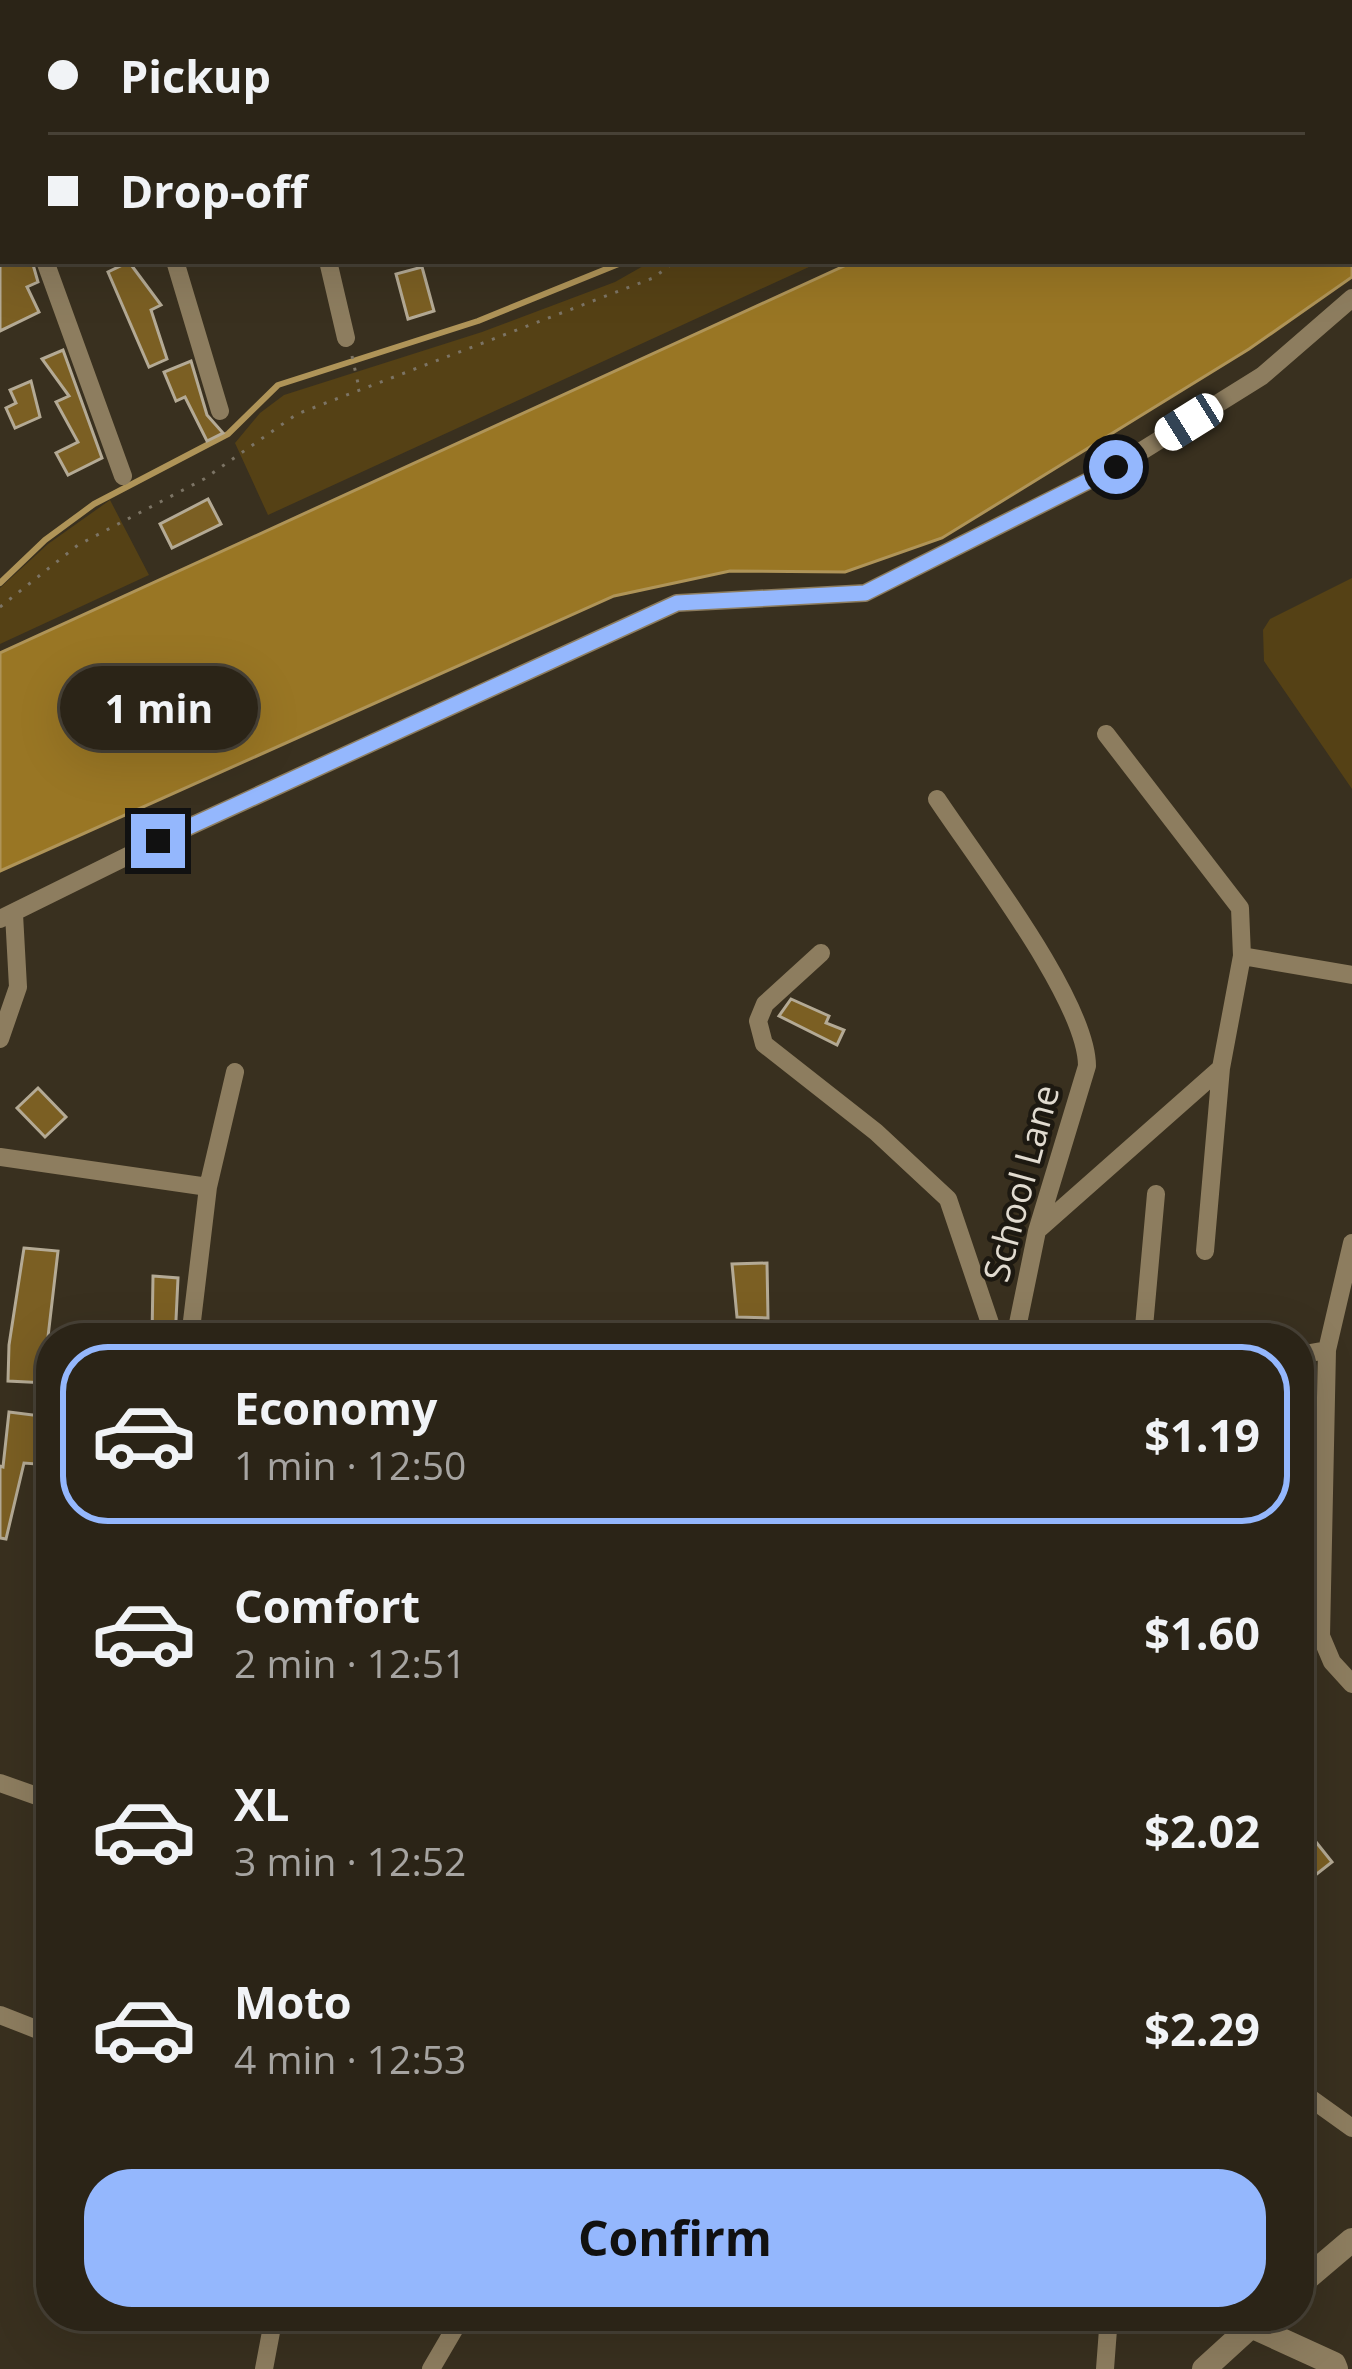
<!DOCTYPE html>
<meta charset="utf-8">
<style>
:root{--surface:#2b2417;--page:#332c20;--text:#f1f3f6;--muted:#a6a4a1;--line:#474136;--accent:#94b7fd}
body{margin:0;font-family:"Open Sans",sans-serif;background:var(--page);color:var(--text);height:100vh;display:flex;flex-direction:column;font-size:45px;white-space:nowrap}
*{box-sizing:border-box;margin:0}
p{font-size:39px;color:var(--muted)}
.icon{flex:none;width:66px;height:66px;fill:none;stroke:currentColor;stroke-width:2;stroke-linecap:round;stroke-linejoin:round}
.map{position:relative;flex:1;overflow:hidden}
.sheet{position:absolute;left:36px;top:1323px;width:1278px;height:1008px;display:flex;flex-direction:column;background:var(--surface);border-radius:48px;box-shadow:0 12px 48px #0002,0 0 0 3px var(--line)}
.sheet>*{flex:none}
.banner{position:absolute;left:0px;top:0px;width:1353px;height:264px;box-shadow:0 12px 48px #0002,0 0 0 3px var(--line);display:grid;align-content:center;height:264px;padding:0 48px;background:var(--surface)}
.end{position:absolute;width:54px;height:54px;margin:-27px;border:15px solid #94b7fd;background:#111;box-shadow:0 0 0 6px #111}
.from{border-radius:50%}
.bubble{position:absolute;height:84px;border-radius:42px;background:var(--surface);box-shadow:0 12px 48px #0002,0 0 0 3px var(--line);font-size:39px;font-weight:700;line-height:84px;text-align:center}
.car{position:absolute;width:36px;height:72px;margin:-36px -18px;border-radius:15px;box-shadow:0 0 9px 3px #0007;background:linear-gradient(#fff 24%,#345 0 40%,#fff 0 76%,#345 0 86%,#fff 0)}
.banner b{display:flex;align-items:center;gap:42px;height:114px;font-size:45px}
.banner b+b{border-top:3px solid var(--line)}
.banner i{width:30px;height:30px;background:var(--text)}
ul{padding:21px 0 0;list-style:none}
li{display:flex;align-items:center;gap:36px;height:180px;margin:0 24px 18px;padding:0 24px;border:6px solid transparent;border-radius:48px}
li div{flex:1}
li b{display:block;font-size:45px}
li em{font-style:normal;font-weight:700}
li.current{border-color:var(--accent)}
li>.icon{width:108px;height:108px;stroke-width:1.5}
.action{display:flex;gap:24px;margin-top:auto;padding:24px 48px}
.action a{flex:1;height:138px;border-radius:48px;background:var(--accent);color:#111;font-size:48px;font-weight:700;line-height:138px;text-align:center}
.map>svg:first-child{display:block}
.green{fill:#554115}
.water{fill:#997624;stroke:#af9458;stroke-width:3}
.lines{fill:none;stroke-linecap:round;stroke-linejoin:round}
.stream{stroke:#af9458;stroke-width:6}
.building{fill:#7b5f23;stroke:#b4aa95;stroke-width:3}
.path{stroke:#7c7465;stroke-width:3;stroke-dasharray:3 9;stroke-linecap:butt}
.minor{stroke:#8d7d5f;stroke-width:18}
.tertiary{stroke:#8d7d5f;stroke-width:24}
.route{stroke:#94b7fd;stroke-width:15}
.labels{text-anchor:middle;stroke-width:9;stroke-linejoin:round;paint-order:stroke}
.street-label{font-size:36px;fill:#e1dbd0;stroke:#1d1911}
</style>
<div class="map">
<svg width="1352" height="2369" viewBox="0 0 1352 2369">
<rect width="100%" height="100%" fill="#39301f"/>
<path class="green" d="M861 0H1352V13L1350 3H860Z
M652 261H822L268 515 235 443 260 413 284 395 482 332 615 282Z
M110 500 149 575 0 644V588L48 544Z
M1352 578V789L1264 661 1263 630 1270 619Z"/>
<path class="water" d="M1352 28V277L1249 349 942 538 845 572 730 571 614 596 0 871V653L855 261H1350Z"/>
<g class="lines">
<path class="stream" d="M848 3V0
M0 583 45 540 94 504 228 434 278 385 478 321 626 261"/>
</g>
<path class="building" d="M0 261H32L38 282 27 287 39 312 0 331Z
M129 262 161 305 151 310 167 359 149 367 108 272Z
M422 267 434 311 408 319 396 274Z
M63 350 102 458 68 475 56 453 78 442 56 402 69 396 42 359Z
M191 361 207 415 223 433 207 441 185 397 176 401 164 372Z
M31 381 40 417 15 428 6 408 16 403 10 390Z
M208 499 221 524 172 548 160 524Z
M791 999 829 1016 826 1023 844 1030 837 1045 779 1016Z
M38 1088 66 1117 45 1137 17 1108Z
M24 1248 58 1251 46 1354H49L47 1383 8 1381 9 1345Z
M767 1263 768 1318 737 1317 732 1264Z
M153 1276 178 1278 176 1320 181 1338H152Z
M9 1412 41 1416 36 1464 24 1463 6 1539 0 1538V1466L3 1467Z
M1312 1837 1332 1862 1299 1888V1847Z"/>
<g class="lines">
<path class="path" d="M864 3V0
M892 3 895 0
M352 356 359 388
M0 607 78 545 204 479 297 414 653 278 676 261"/>
<path class="minor" d="M97 0V3
M188 0 189 3
M518 0V3
M313 3 320 0
M705 3 707 0
M0 138 3 146
M45 261 123 476
M175 261 220 411
M328 261 346 338
M1106 734 1240 908 1242 956 1221 1068 1205 1251
M937 799C976 858 1087 1001 1087 1066L1037 1231 1015 1338
M0 919 158 841 677 603 865 593 1116 467 1262 376 1352 298
M821 953 765 1004 758 1021 764 1044 876 1132 948 1199 995 1338
M1242 956 1352 975
M0 1039 18 987 14 914
M0 1157 208 1187 192 1321 200 1338
M208 1187 235 1072
M1040 1228 1221 1068
M1352 1243 1327 1350 1321 1636 1332 1662 1352 1684
M1143 1338 1156 1194
M1299 1355 1327 1350
M0 1783 51 1801
M0 2015 51 2035
M1299 2090 1352 2128
M264 2369 274 2316
M431 2369 462 2316
M1105 2369 1109 2316"/>
<path class="tertiary" d="M1299 2285 1352 2240
M1251 2326 1334 2364 1336 2369
M1204 2369 1260 2318"/>
</g>
<g class="lines">
<path class="route" d="M158 841 677 603 865 593 1116 467"/>
</g>
<g class="labels">
<g class="street-label">
<text transform="translate(1021 1183) rotate(-75)" y="13">School Lane</text>
</g>
</g>
</svg>
<i class="end from" style="left:1116px;top:467px"></i>
<i class="end" style="left:158px;top:841px"></i>
<div class="bubble" style="left:60px;top:666px;width:198px">1 min</div>
<i class="car" style="left:1189px;top:422px;rotate:238deg"></i>
<div class="banner">
<b><i class="from"></i>Pickup</b>
<b><i></i>Drop-off</b>
</div>
<section class="sheet">
<ul>
<li class="current"><svg class="icon" aria-label="car" viewBox="0 0 24 24"><path d="M5 17H2v-5l4-1 3-4h7l3 4 3 1v5h-3M9 17h6M6 11h13"/><circle cx="7" cy="17" r="2"/><circle cx="17" cy="17" r="2"/></svg><div><b>Economy</b><p>1 min · 12:50</p></div><em>$1.19</em></li>
<li><svg class="icon" aria-label="car" viewBox="0 0 24 24"><path d="M5 17H2v-5l4-1 3-4h7l3 4 3 1v5h-3M9 17h6M6 11h13"/><circle cx="7" cy="17" r="2"/><circle cx="17" cy="17" r="2"/></svg><div><b>Comfort</b><p>2 min · 12:51</p></div><em>$1.60</em></li>
<li><svg class="icon" aria-label="car" viewBox="0 0 24 24"><path d="M5 17H2v-5l4-1 3-4h7l3 4 3 1v5h-3M9 17h6M6 11h13"/><circle cx="7" cy="17" r="2"/><circle cx="17" cy="17" r="2"/></svg><div><b>XL</b><p>3 min · 12:52</p></div><em>$2.02</em></li>
<li><svg class="icon" aria-label="car" viewBox="0 0 24 24"><path d="M5 17H2v-5l4-1 3-4h7l3 4 3 1v5h-3M9 17h6M6 11h13"/><circle cx="7" cy="17" r="2"/><circle cx="17" cy="17" r="2"/></svg><div><b>Moto</b><p>4 min · 12:53</p></div><em>$2.29</em></li>
</ul>
<div class="action"><a>Confirm</a></div>
</section>
</div>
